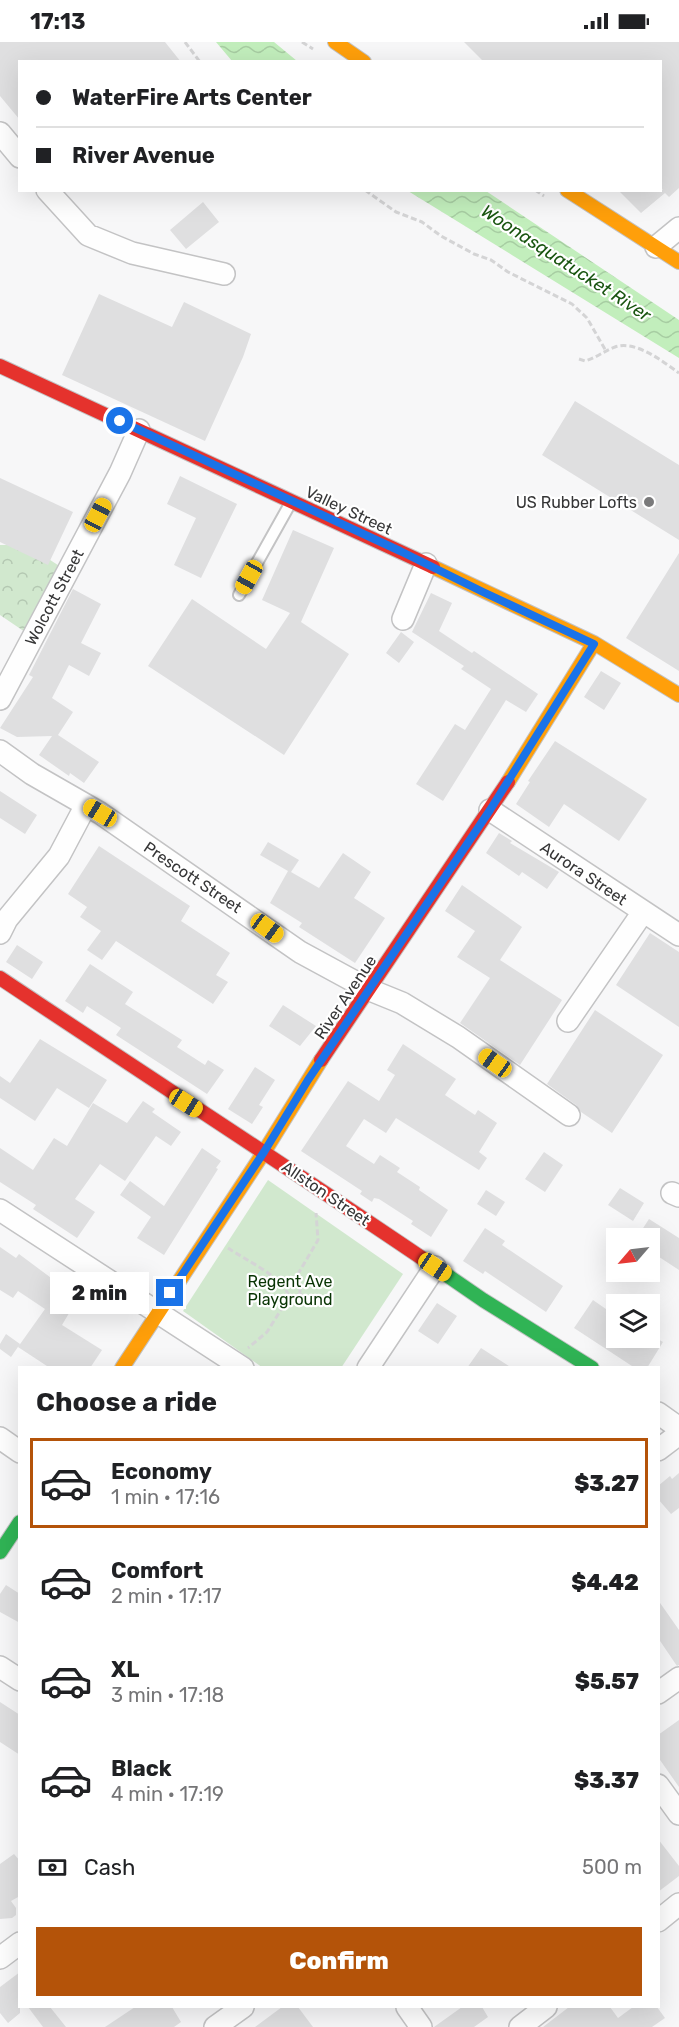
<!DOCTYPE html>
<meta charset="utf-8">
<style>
:root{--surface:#fff;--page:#f6f6f6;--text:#202124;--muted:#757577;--line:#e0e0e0;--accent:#b45309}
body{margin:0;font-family:Rubik,sans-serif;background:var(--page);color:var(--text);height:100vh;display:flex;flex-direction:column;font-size:22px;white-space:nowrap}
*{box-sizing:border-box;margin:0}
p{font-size:20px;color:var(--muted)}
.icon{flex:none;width:33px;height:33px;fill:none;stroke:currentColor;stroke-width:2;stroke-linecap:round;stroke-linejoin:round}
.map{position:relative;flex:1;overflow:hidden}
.side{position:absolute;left:18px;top:1324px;width:642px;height:642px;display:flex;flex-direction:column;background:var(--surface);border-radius:0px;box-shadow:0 6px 24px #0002}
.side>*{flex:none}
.banner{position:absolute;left:18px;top:18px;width:644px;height:132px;border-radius:0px;box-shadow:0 6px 24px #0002;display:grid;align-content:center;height:132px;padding:0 18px;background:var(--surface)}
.needle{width:39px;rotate:242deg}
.tools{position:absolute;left:606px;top:1186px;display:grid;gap:12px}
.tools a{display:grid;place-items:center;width:54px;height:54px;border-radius:0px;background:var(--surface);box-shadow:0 6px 24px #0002;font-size:30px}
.end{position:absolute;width:27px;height:27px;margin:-14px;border:8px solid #1a73e8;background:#fff;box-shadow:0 0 0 3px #fff}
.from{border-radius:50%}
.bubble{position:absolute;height:42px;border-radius:0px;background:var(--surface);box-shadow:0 6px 24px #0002;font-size:20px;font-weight:800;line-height:42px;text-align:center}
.car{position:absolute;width:18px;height:36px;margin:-18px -9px;border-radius:8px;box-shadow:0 0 4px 2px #0007;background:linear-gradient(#f5c518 24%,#345 0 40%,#f5c518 0 76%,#345 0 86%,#f5c518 0)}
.banner b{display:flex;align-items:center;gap:21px;height:57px;font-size:22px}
.banner b+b{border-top:2px solid var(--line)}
.banner i{width:15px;height:15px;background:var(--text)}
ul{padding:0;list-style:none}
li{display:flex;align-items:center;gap:18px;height:90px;margin:0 12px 9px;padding:0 6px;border:3px solid transparent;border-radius:0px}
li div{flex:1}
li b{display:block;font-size:22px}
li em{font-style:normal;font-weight:800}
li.on{border-color:var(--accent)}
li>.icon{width:54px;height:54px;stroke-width:1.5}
h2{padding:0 18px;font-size:27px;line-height:72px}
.pay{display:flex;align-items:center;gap:15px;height:66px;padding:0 18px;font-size:22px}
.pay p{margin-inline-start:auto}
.button{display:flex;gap:12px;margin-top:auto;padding:12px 18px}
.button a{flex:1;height:69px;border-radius:0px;background:var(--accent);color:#fff;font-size:24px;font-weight:800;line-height:69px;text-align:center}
.status{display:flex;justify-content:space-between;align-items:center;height:42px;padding:0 30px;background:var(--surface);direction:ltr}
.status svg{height:16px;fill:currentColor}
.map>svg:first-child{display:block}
.forest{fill:url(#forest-crowns)}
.green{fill:#d1e8ce}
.water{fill:url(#water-waves)}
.building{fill:#dfdfe0}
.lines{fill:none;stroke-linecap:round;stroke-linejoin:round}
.lane-casing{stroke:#c3c3c4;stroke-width:14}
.street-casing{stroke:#c3c3c4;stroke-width:24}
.fast-casing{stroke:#c3c3c4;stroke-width:16}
.slow-casing{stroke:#c3c3c4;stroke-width:16}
.jam-casing{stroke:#c3c3c4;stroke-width:16}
.path{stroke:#d4d4d5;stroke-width:3;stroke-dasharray:6 3;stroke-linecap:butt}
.lane{stroke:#fefefe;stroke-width:10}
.street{stroke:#fefefe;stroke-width:21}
.fast{stroke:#30b455;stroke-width:14}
.slow{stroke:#ff9f0a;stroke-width:14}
.jam{stroke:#e5322d;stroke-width:14}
.route{stroke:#1a73e8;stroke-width:8}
.poi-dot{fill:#7a7a7b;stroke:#fff;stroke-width:2}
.labels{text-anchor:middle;stroke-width:4.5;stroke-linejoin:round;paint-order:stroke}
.poi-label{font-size:16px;fill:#363637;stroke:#fff;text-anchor:end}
.street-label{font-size:16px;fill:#363637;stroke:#fff}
.park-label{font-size:16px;fill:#093404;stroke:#fff}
.water-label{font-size:18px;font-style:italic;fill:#195510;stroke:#fff}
</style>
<div class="status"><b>17:13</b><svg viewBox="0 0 49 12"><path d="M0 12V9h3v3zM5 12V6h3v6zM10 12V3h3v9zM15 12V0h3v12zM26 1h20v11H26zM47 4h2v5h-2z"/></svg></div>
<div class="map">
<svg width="679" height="1985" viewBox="0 0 679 1985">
<defs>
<pattern id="forest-crowns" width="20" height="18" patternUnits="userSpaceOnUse" patternTransform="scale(1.5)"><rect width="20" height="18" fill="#d1e8ce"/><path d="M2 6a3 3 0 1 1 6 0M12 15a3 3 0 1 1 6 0" fill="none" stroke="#b4c8b2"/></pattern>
<pattern id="water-waves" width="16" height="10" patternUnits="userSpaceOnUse" patternTransform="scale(1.5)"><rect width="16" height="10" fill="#c2eebc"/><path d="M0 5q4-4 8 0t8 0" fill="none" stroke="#a7cda2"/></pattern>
</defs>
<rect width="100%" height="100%" fill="#f7f7f8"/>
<path class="forest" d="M0 503H27L64 527 28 592 0 573Z"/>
<path class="green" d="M268 1138 403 1232 341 1326H263L183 1269Z"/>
<path class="water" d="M216 0H274L297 19H232Z
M408 149H486L679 278V316Z"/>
<path class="building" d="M0 0H165L181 20H20V78L0 54Z
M464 0H679V146L669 155 665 151 641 171 618 148H663L660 145V20H484Z
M203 160 219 180 186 207 170 188Z
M99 252 172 285 184 260 251 292 243 315 205 399 62 333Z
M575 359 679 423V498L542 413Z
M180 434 237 462 201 536 174 523 196 476 167 462Z
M0 436 73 470 48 523 0 500Z
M293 488 334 506 301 580 349 612 284 713 148 624 192 557 266 607 290 571 262 558Z
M679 511V629L626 596Z
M73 547 101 562 81 601 101 611 89 634 69 623 52 656 73 670 58 693 99 720 84 741 70 731 69 734 39 713 52 694 17 695 0 686 33 635 29 633Z
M431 551 452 561 439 589 472 611 474 609 538 652 526 670 506 658 443 759 416 742 455 682 465 688 491 647 461 627 464 624 412 590Z
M401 590 414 600 399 621 386 611Z
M601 629 621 641 604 668 584 655Z
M555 699 647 757 619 799 564 762 549 785 516 762 530 740 528 739Z
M0 749 37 773 25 792 0 776Z
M499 791 512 799 510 801 559 830 547 847 522 830 519 834 486 811Z
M268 800 299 818 291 830 319 846 343 811 371 830 354 856 385 876 355 921 299 885 302 881 270 861 288 829 260 813Z
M99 804 190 864 181 879 230 911 216 933 228 940 213 962 116 899 102 918 87 908 101 889 80 875 87 865 68 852Z
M462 843 522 885 500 918 562 958 520 1023 460 981 490 936 457 915 475 889 445 869Z
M650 891 679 910V985L616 943Z
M17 903 43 920 32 937 6 920Z
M90 922 133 950 125 962 182 998 177 1005 205 1023 208 1018 224 1028 207 1052 116 993 121 986 87 964 83 971 65 959Z
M283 963 316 984 300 1004 269 984Z
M595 968 663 1013 612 1091 581 1070 576 1063 547 1042Z
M40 997 107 1038 89 1066 57 1046 35 1079 0 1056V1034L10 1041Z
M403 1002 456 1037 445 1053 475 1073 478 1068 497 1081 479 1110 487 1116 479 1128 396 1076 386 1091 364 1077 346 1104 374 1122 380 1113 400 1126 397 1130 420 1145 419 1148 448 1168 431 1195 411 1182 413 1179 379 1157 374 1156 372 1160 360 1152 362 1149 301 1109 348 1039 379 1059 395 1033 387 1028Z
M255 1025 275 1038 259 1063 263 1065 252 1082 228 1067Z
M143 1059 155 1067 152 1070 181 1090 171 1104 156 1094 125 1139 100 1122 75 1157 95 1170 77 1196 33 1167 36 1163 0 1140V1106L33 1128 54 1096 67 1104 93 1061 127 1081Z
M202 1106 221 1119 216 1126 218 1127 164 1213 137 1196 151 1175 120 1153 130 1139 164 1164Z
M544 1110 563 1123 545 1150 525 1137Z
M620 1146 644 1161 633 1179 608 1163Z
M486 1148 505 1160 496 1174 477 1162Z
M649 1177 679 1196V1228L650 1209V1197H636Z
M485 1186 505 1199 502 1203 563 1244 546 1270 485 1229 483 1232 463 1219Z
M0 1205 16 1216 19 1212 78 1256 62 1283 102 1308 90 1326H50L18 1305 45 1267 18 1249 13 1256 0 1248Z
M593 1258 616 1274V1296H656L663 1300 647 1326H635L574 1286Z
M437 1261 457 1274 438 1302 418 1289Z
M6 1292 20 1302 11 1315 0 1307V1302Z
M481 1306 512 1326H467Z
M679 1431V1466L671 1472 658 1457V1444L670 1434 672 1437Z
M6 1543 20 1552V1581L0 1570V1552Z
M658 1558 679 1588V1623L677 1624 658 1596Z
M0 1660 20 1673V1713L0 1700Z
M679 1678V1745L658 1715V1693Z
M658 1797 679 1824V1834L658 1850Z
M14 1812 20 1819V1854L11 1859 16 1866V1873L12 1876 0 1877V1822Z
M20 1930V1971L8 1981 0 1971V1945Z
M28 1965H50L66 1985H43Z
M135 1965H172L181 1980 174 1985H105Z
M282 1965H298L313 1985H255Z
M462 1965H482L488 1975 474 1985H434Z
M569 1965H610L618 1976 633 1965H657L665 1976 652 1985H543Z"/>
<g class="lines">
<defs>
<path id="lane" d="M239 553 290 462"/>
<path id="street" d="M0 91 20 115
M47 148 88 193 132 211 224 232
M656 205 679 186
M403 577 426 522
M0 657 120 431 139 388
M0 709 32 732 100 771 300 910 370 948 402 961 458 995 569 1073
M490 768 679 893
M0 891 7 877 59 814 86 763
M568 979 643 870
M672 1151 679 1154
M0 1168 243 1326
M368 1326 435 1225
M658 1371 679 1386
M0 1396 20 1410
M658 1408 679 1392
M0 1625 20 1638
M658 1651 679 1636
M658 1743 679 1772
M658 1879 679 1862
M0 1916 20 1901
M407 1965 421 1985
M215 1985 243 1965
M520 1985 546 1965"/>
<path id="fast" d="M435 1225 483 1258 592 1326
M0 1510 20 1480"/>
<path id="slow" d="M335 0 364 20
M567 148 679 220
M433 525 594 601 679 653
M508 740 594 601
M122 1326 264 1110 321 1018"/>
<path id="jam" d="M0 324 433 525
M0 936C145 1033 291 1127 435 1225
M321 1018 508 740"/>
</defs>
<use href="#lane" class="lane-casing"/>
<use href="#street" class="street-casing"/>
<use href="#fast" class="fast-casing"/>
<use href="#slow" class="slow-casing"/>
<use href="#jam" class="jam-casing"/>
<path class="path" d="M185 0 200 20
M302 0 313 7
M365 148 396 170 422 180 441 194 474 212 491 218 508 230 572 262 587 276 606 309
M535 148 544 154
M579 317 585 319C596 316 604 309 615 305 636 298 662 319 679 331
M228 1206C245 1218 284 1235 289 1255L267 1290 248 1306
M295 1237 300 1245V1252
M283 1242 295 1237 318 1198 316 1171
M289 1255 300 1252 314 1260"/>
<use href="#lane" class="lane"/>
<use href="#street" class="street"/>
<use href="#fast" class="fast"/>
<use href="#slow" class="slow"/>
<use href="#jam" class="jam"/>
</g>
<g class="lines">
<path class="route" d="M120 379 400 509 483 550 594 602 490 768 308 1038 264 1110 170 1251"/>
</g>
<circle class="poi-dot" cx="649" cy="460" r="6"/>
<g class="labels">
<g class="poi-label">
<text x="637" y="466">US Rubber Lofts</text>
</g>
<g class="street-label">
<text transform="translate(349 468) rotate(25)" y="6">Valley Street</text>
<text transform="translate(54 555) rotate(-62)" y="6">Wolcott Street</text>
<text transform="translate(584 831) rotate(34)" y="6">Aurora Street</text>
<text transform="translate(193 835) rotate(34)" y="6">Prescott Street</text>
<text transform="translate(345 955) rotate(-56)" y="6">River Avenue</text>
<text transform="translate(326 1151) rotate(34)" y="6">Allston Street</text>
</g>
<g class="park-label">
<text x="290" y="1245">Regent Ave<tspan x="290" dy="18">Playground</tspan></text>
</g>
<g class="water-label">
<text transform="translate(566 221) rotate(33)" y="6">Woonasquatucket River</text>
</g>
</g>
</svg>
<div class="tools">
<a><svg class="needle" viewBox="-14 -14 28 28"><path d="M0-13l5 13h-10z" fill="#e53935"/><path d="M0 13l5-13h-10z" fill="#757577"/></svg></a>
<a><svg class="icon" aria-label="layers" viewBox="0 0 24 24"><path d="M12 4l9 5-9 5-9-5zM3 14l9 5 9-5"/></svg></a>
</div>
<i class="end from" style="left:120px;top:379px"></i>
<i class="end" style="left:170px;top:1251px"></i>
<div class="bubble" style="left:50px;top:1230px;width:99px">2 min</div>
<i class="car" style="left:98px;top:473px;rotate:28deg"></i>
<i class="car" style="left:249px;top:535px;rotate:209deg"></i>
<i class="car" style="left:100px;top:771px;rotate:301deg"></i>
<i class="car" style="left:267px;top:886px;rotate:126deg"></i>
<i class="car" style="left:495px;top:1021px;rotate:305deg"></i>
<i class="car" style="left:186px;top:1061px;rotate:122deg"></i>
<i class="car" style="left:435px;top:1225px;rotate:124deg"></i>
<div class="banner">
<b><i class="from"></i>WaterFire Arts Center</b>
<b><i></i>River Avenue</b>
</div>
<section class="side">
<h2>Choose a ride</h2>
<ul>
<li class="on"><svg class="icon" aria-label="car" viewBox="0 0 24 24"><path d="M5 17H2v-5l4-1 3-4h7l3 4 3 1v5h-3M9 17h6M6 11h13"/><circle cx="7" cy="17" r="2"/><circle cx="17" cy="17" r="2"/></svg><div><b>Economy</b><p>1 min · 17:16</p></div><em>$3.27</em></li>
<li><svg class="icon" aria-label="car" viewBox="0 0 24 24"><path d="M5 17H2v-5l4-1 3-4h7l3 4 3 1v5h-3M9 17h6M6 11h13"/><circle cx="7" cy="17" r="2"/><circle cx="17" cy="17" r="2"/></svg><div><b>Comfort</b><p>2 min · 17:17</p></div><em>$4.42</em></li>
<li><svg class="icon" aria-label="car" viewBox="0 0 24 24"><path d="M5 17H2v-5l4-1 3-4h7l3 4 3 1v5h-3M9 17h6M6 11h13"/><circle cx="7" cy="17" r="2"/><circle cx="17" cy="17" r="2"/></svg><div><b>XL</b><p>3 min · 17:18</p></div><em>$5.57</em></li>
<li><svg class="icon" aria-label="car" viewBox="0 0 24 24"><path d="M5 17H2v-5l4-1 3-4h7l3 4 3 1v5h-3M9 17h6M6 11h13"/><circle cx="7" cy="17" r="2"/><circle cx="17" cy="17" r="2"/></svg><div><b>Black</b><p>4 min · 17:19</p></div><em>$3.37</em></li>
</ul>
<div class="pay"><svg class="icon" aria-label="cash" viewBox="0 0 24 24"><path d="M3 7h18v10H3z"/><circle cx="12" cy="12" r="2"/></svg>Cash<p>500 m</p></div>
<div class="button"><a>Confirm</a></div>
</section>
</div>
